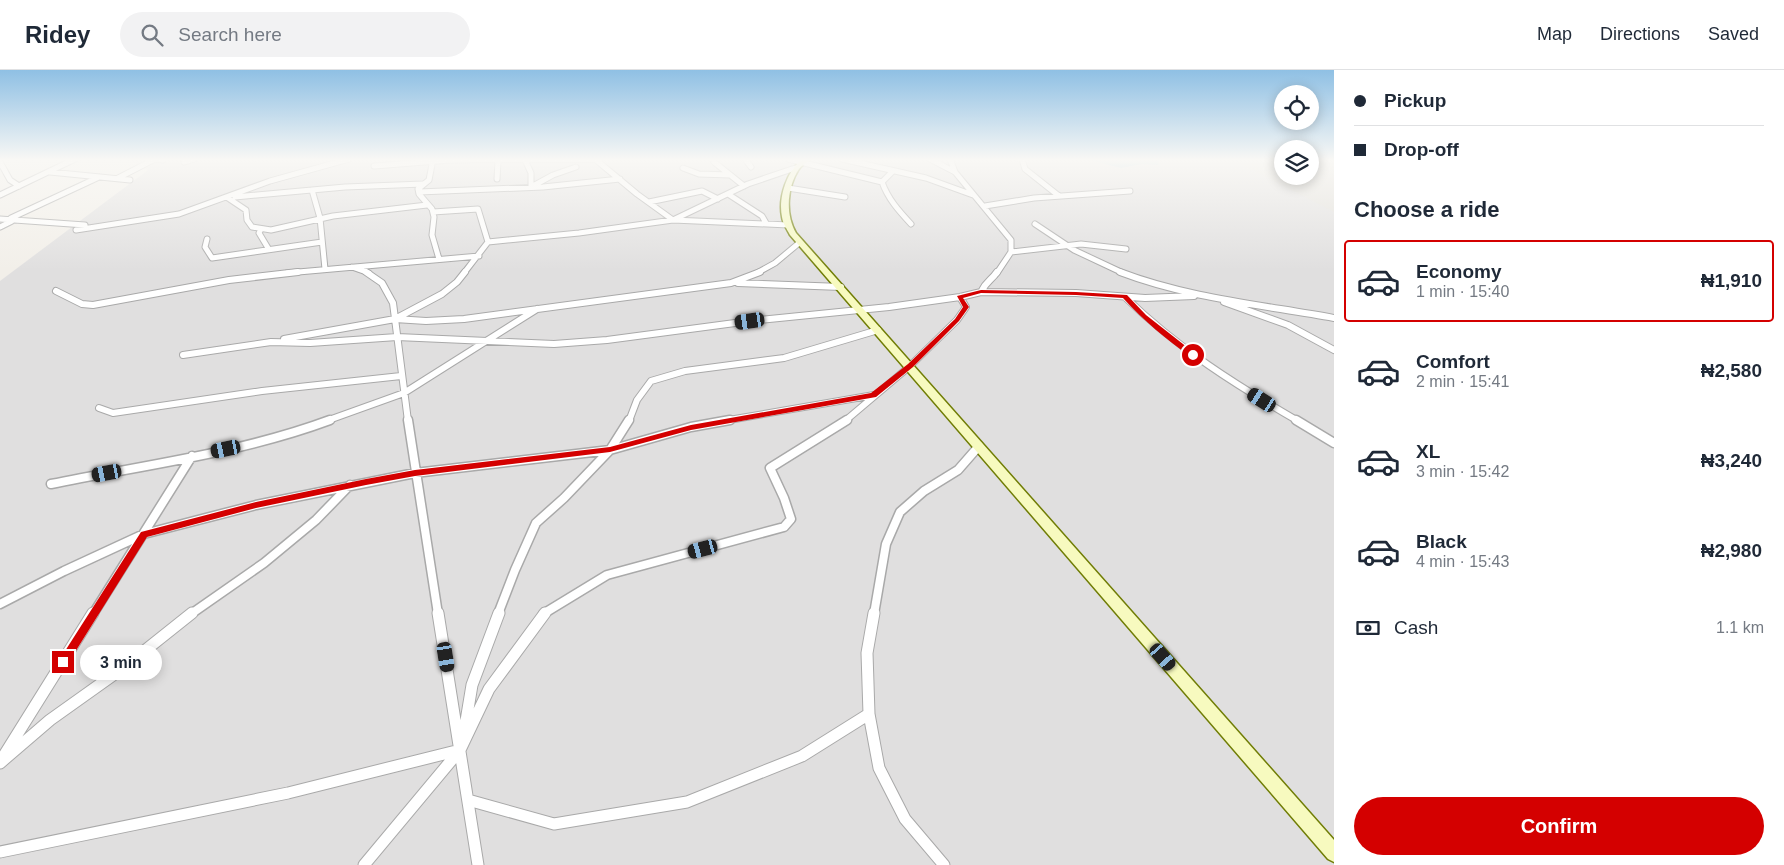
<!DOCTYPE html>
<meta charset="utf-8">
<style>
:root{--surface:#fff;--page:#f2f2f3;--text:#1f2937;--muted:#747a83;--line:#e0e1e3;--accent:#d40000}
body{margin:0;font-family:Arial,sans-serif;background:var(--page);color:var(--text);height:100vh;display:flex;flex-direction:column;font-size:19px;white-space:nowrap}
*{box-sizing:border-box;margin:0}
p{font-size:16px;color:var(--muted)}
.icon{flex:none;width:28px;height:28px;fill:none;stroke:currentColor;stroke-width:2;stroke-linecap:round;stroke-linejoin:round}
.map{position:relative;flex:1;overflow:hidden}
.drawer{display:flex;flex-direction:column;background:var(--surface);width:450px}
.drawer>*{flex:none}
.top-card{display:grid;align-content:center;height:110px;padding:0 20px;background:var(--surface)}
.fabs{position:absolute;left:1274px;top:15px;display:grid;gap:10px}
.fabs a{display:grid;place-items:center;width:45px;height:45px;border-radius:50%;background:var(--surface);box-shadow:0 2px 12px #0003;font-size:25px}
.end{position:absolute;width:22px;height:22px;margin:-11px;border:6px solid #d40000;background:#fff;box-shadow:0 0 0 2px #fff}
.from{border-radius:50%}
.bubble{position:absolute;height:35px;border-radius:18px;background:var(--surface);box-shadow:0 2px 12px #0003;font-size:16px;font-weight:800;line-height:35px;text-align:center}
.car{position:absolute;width:15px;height:30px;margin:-15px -8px;border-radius:6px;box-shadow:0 0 4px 1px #0007;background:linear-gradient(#222 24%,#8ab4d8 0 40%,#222 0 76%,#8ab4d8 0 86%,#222 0)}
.top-card b{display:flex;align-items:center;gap:18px;height:48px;font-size:19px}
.top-card b+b{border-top:1px solid var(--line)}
.top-card i{width:12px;height:12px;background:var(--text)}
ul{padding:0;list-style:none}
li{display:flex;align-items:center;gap:15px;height:82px;margin:0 10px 8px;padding:0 10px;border:2px solid transparent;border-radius:5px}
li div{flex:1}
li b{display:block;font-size:19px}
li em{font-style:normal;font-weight:800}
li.selected{border-color:var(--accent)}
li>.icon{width:45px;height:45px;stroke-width:1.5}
h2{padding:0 20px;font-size:22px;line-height:60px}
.pay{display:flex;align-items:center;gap:12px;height:55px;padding:0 20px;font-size:19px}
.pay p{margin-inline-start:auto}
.primary-button{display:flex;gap:10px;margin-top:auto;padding:10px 20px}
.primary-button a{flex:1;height:58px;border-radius:30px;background:var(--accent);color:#fff;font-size:20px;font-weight:800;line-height:58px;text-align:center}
header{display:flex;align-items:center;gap:30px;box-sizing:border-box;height:70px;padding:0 25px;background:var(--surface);border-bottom:1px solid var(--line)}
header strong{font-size:24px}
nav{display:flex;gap:28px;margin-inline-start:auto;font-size:18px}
.search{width:350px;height:45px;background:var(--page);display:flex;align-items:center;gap:12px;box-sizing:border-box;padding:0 18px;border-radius:28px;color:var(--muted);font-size:19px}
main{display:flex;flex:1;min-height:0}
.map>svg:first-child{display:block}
.residential{fill:#e0dfdf}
.airport{fill:#e1dfda}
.water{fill:#aad3df}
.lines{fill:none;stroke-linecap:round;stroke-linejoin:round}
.street-far3-casing{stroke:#a9a9a9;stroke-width:7}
.street-far2-casing{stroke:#a9a9a9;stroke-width:8}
.street-far1-casing{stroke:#a9a9a9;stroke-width:11}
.street-casing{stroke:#a9a9a9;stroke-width:13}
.secondary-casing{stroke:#707d05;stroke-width:3}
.street-far3{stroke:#fff;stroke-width:5}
.street-far2{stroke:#fff;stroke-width:6}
.street-far1{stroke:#fff;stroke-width:8}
.street{stroke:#fff;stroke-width:11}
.secondary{fill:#f7fabf;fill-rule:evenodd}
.route{fill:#d40000}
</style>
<header>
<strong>Ridey</strong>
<div class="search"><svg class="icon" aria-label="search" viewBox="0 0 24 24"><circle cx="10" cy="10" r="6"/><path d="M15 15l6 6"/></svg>Search here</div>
<nav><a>Map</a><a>Directions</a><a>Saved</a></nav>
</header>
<main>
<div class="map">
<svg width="1334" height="795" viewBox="0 0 1334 795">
<rect width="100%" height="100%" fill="#f2efe9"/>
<path class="residential" d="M128 89H1282V106H1310V89H1334V795H0V211L148 100Z"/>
<path class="airport" d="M1231 89H1282V106H1310V89H1334V142Z"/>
<path class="water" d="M1085 89H1159L1158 95 1142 94 1121 98Z"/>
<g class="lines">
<defs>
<path id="street-far3" d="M156 89 163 90
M433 89 429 110 418 119 419 124 432 139 434 147 432 165 439 189
M595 89 637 124 673 150 748 114 795 98
M745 89 751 97
M788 89 882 112
M842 89 926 108 973 125
M930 89 955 102 1011 170V182L997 203
M950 89 955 102
M1022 89 1025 99 1059 126
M525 90 531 103V117L553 105 576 97
M0 92 10 110 19 116
M184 92 194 89
M714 92 744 116
M374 96 450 90 600 89
M683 98 699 104 730 105
M889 100 892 102 882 112C888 129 899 141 911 154
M50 102 130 110
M118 108 155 89
M497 109 498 91
M788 118 845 127
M312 120 320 148 325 199
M419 122 543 117 620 109
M728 124 762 146 766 153
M0 125 75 89
M235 127 345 117 423 114
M228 128 246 140 247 150 252 157 271 160 333 146 427 135
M649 132 702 121 718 129
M985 136 1034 128 1130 121
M433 142 478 139 488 172
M11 148 99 107
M0 149 85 155
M1035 154 1074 180 1123 203
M0 157 12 151
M261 159 259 163 268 178
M76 160 179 144 270 111 349 89
M207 169 205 177 212 188 322 172
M488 172 579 163 673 150 788 155
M1011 182 1081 174 1126 179
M352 197 369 203
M287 203 479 186
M464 203 488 172
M757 203 775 193 799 173"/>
<path id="street-far2" d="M366 202 382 213 393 233 408 351
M1120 202C1188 228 1263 235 1334 248
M738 213 841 217
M56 221 82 234 93 235 229 210 298 202
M981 222 1076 223 1145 228 1194 226
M1125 227C1177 278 1236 315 1298 351
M1224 232 1288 255 1334 280
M395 249 426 251 464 249 731 213 760 202
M284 269 395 249 442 224 457 212 465 202
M183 285 271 272 310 273 397 267 554 274 607 270 750 251 889 237 960 227 981 222C987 210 991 211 997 202
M99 338 113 343 262 321 401 306
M326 351 404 323 537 239
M629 351 637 330 651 311 685 301 784 288 878 260
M723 351 874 325
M845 351 910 296 957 250 966 237 960 227"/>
<path id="street-far1" d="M408 350 438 544
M1296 350 1334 373
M51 414C144 395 241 383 330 350
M0 534 64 501 144 464 256 435 415 403 610 380 691 357 730 350
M93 544 192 386
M191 544 264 493 316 450 350 415
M498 544 515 500 536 453 564 428 610 380 629 350
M543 544 607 505 784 457 791 449 784 428 770 398 847 350
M874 544 886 474 900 442 924 421 958 400 979 376"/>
<path id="street" d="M438 543 478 795
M874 543 867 583 869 644 879 698 905 749 944 795
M463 669 472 615 499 543
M3 687 93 543
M0 693 50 650 123 598 192 543
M468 730 554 754 687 732 802 686 869 644
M0 782 288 723 460 680
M364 795 460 680 489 619 545 543"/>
<path id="secondary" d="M803 89H811C807 92 802 95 799 99 787 117 785 144 796 163L1334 770V792L1328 789 790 165C787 159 783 154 782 147 778 128 787 100 803 89Z"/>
</defs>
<use href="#street-far3" class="street-far3-casing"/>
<use href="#street-far2" class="street-far2-casing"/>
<use href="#street-far1" class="street-far1-casing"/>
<use href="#street" class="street-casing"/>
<use href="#secondary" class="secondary-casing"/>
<use href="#street-far3" class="street-far3"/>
<use href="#street-far2" class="street-far2"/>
<use href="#street-far1" class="street-far1"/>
<use href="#street" class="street"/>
<use href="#secondary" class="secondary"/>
</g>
<linearGradient id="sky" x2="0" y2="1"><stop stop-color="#8fc0e4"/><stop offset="0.45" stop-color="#f9f8f5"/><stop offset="1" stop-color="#f9f8f5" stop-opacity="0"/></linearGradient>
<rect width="1334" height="200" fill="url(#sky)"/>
<path class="route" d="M981 220 1076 222 1127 225 1146 245 1197 285 1191 287C1166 269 1144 251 1123 228L1076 225 981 223 963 228 969 237 959 251 913 297 876 327 691 360 610 382 415 406 366 415 256 438 147 467 67 595H60L58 592 141 462 256 432 366 409 415 400 610 377 691 355 871 323 908 294 955 249 963 237 957 226Z"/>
</svg>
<div class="fabs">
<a><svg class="icon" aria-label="locate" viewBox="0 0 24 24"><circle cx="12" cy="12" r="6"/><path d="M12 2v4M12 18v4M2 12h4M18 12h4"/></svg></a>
<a><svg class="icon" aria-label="layers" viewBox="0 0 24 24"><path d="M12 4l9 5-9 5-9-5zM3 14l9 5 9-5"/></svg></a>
</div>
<i class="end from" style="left:1193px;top:285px"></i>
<i class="end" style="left:63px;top:592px"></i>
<div class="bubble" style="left:80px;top:575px;width:82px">3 min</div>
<i class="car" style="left:750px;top:251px;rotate:262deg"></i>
<i class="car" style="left:1262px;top:330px;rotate:302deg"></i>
<i class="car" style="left:226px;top:379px;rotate:258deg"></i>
<i class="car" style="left:107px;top:403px;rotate:259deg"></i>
<i class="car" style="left:703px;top:479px;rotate:255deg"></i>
<i class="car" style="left:446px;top:587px;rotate:171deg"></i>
<i class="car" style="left:1163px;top:587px;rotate:139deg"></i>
</div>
<section class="drawer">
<div class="top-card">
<b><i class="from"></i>Pickup</b>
<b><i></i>Drop-off</b>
</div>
<h2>Choose a ride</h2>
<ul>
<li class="selected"><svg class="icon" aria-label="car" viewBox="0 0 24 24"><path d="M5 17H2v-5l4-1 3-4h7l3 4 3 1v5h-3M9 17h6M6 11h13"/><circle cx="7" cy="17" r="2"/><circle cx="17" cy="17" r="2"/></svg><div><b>Economy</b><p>1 min · 15:40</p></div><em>₦1,910</em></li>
<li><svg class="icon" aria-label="car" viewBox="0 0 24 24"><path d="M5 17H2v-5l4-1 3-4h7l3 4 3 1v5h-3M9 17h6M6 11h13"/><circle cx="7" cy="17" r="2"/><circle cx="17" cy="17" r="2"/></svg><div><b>Comfort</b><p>2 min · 15:41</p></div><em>₦2,580</em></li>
<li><svg class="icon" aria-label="car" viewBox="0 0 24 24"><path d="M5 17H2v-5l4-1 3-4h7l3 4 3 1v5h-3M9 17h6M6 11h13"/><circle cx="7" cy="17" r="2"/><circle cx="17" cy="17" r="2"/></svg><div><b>XL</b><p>3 min · 15:42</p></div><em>₦3,240</em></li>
<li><svg class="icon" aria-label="car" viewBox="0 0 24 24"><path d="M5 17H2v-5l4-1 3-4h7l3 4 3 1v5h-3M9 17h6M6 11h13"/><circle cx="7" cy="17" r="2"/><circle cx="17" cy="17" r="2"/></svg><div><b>Black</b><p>4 min · 15:43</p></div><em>₦2,980</em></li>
</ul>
<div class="pay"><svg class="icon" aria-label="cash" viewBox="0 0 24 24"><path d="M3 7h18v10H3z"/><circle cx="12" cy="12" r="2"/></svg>Cash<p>1.1 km</p></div>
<div class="primary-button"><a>Confirm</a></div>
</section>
</main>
